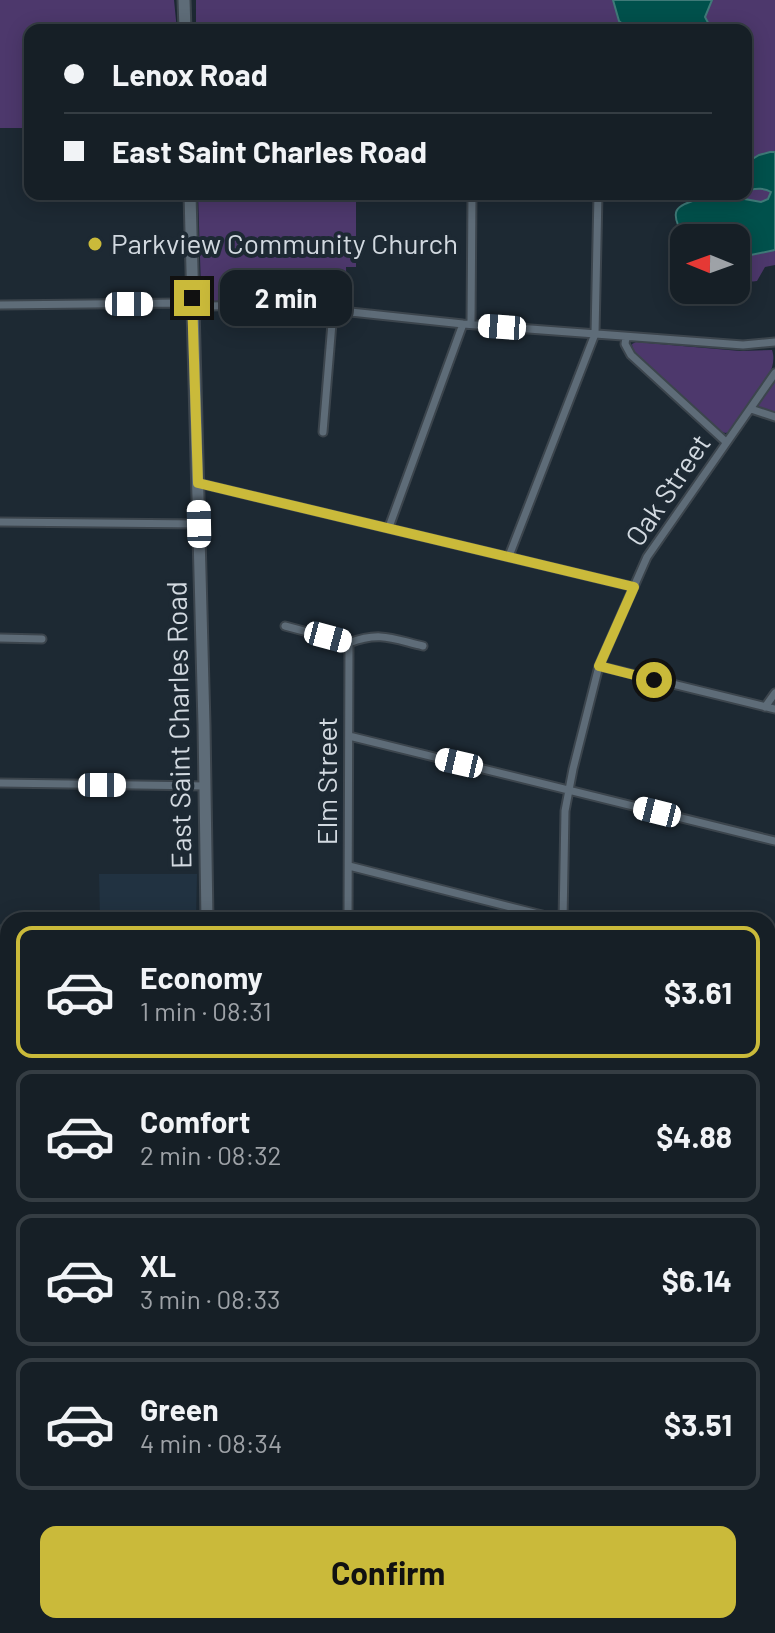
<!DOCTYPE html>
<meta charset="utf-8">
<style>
:root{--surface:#161f26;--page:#1f272e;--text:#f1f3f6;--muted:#9ea2a7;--line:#353d43;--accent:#caba3a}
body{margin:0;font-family:Barlow,sans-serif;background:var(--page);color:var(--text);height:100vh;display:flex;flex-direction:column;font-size:30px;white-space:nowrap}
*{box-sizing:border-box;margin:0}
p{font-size:26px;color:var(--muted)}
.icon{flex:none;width:44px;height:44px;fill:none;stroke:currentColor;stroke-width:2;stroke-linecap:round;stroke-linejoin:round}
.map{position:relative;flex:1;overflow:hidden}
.panel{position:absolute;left:0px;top:912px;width:776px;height:722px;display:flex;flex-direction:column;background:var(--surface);border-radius:24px 24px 0 0;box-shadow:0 4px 20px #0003,0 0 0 2px var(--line)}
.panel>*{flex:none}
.hud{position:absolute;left:24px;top:24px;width:728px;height:176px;border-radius:16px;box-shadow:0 4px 20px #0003,0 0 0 2px var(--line);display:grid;align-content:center;height:176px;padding:0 40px;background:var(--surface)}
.needle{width:52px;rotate:271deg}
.controls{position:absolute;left:670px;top:224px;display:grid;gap:16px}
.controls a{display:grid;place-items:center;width:80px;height:80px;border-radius:16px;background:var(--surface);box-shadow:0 4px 20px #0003,0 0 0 2px var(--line);font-size:40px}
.end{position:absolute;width:36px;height:36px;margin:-18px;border:10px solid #caba3a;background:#111;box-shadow:0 0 0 4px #111}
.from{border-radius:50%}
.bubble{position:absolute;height:56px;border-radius:16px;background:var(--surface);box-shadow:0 4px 20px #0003,0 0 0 2px var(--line);font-size:26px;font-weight:700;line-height:56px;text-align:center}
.car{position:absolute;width:24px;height:48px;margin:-24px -12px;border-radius:10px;box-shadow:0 0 6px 2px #0007;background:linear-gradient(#fff 24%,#345 0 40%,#fff 0 76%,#345 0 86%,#fff 0)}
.hud b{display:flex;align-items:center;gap:28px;height:76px;font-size:30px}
.hud b+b{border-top:2px solid var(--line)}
.hud i{width:20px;height:20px;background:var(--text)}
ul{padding:14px 0 0;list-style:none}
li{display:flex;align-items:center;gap:24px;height:132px;margin:0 16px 12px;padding:0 24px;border:4px solid var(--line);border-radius:16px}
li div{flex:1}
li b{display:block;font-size:30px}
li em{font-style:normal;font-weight:700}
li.active{border-color:var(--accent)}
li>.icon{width:72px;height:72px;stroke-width:1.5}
.button{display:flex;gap:16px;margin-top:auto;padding:16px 40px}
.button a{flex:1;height:92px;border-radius:16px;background:var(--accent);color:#111;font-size:32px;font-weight:700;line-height:92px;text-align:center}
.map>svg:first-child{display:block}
.built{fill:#213241}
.green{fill:#4d386c}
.water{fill:#00514c;stroke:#3f7a78;stroke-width:2}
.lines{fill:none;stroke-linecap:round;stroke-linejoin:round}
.minor-casing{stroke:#3c454d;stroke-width:11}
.tertiary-casing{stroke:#3c454d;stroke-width:13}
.secondary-casing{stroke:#3c454d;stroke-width:15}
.minor{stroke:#5e6c78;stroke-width:7}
.tertiary{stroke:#5e6c78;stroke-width:9}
.secondary{stroke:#5e6c78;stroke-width:11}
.route{stroke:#caba3a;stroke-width:10}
.poi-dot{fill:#caba3a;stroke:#1d2933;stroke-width:3}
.labels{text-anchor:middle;stroke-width:8;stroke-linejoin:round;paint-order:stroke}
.poi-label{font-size:28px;fill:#d2d9e0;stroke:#1d2933;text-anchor:start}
.street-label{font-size:28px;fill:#d2d9e0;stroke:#1d2933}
</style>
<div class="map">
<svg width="775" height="1633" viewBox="0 0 775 1633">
<rect width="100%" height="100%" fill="#1d2933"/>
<path class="built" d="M99 874H197L196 920H100Z"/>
<path class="green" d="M0 0H174L177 30H30V128H0Z
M196 0H775V265L765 267 757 281C748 283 742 278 736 272V238L713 194H746V30L200 29 196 26Z
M198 194H356V267H346L347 306 294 299 212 301 203 297 201 289Z
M636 342 740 351 772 350C775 358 773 368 768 376L775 379V420L745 409 730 431 726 433 721 432 633 351 632 344Z"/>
<path class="water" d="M613 0H712L705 17 712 30H630L619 21Z
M770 152H775V250L736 258V238H685C665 206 679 206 707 196V194H718V197C726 201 734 194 743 194L745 199 761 202 768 199 771 192C763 187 755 189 746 190V163L759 155Z"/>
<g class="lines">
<defs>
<path id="minor" d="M0 305 179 303 207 306 285 305 463 324 743 345 775 342
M471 324 472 194
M626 337 625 344 631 355 726 442
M751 409 775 417
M323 432 333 311
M198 483 634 587
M0 522 199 524
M389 527 463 324
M509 556 595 334 598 194
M285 626 349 643
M0 638 42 639
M349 643C380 631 393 639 423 646
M599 666 775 709
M765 707 775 693
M349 736 775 841
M0 783 206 786
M349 866 562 920
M348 920 349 643
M563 920 565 811 573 769 599 666 647 557 775 373
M1 931 2 1274
M768 970 775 972
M768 1244H775
M54 1633 57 1626
M342 1633V1626
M556 1633V1626
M772 1633 775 1309"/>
<path id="tertiary" d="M0 931H8
M768 1102 775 1103
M0 1503 8 1483"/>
<path id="secondary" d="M184 0 185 30
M190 194 204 725 207 920
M246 1626V1633"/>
</defs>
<use href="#minor" class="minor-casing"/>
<use href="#tertiary" class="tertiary-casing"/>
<use href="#secondary" class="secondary-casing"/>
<use href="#minor" class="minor"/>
<use href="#tertiary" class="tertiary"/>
<use href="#secondary" class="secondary"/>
</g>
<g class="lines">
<path class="route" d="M192 298 198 483 634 587 599 666 654 680"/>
</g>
<circle class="poi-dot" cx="95" cy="244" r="8"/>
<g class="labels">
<g class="poi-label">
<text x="111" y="254">Parkview Community Church</text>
</g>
<g class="street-label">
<text transform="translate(668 490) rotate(-56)" y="10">Oak Street</text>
<text transform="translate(179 725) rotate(-91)" y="10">East Saint Charles Road</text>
<text transform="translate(327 781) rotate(-90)" y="10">Elm Street</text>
</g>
</g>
</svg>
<div class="controls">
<a><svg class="needle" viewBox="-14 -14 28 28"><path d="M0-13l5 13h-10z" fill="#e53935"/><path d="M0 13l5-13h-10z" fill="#9ea2a7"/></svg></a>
</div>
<i class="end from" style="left:654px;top:680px"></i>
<i class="end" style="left:192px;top:298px"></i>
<div class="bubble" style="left:220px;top:270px;width:132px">2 min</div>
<i class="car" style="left:129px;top:304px;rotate:90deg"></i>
<i class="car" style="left:502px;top:327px;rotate:274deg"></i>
<i class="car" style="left:199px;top:524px;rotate:359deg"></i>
<i class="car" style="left:328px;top:637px;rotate:105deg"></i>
<i class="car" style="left:459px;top:763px;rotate:283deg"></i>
<i class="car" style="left:102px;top:785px;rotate:90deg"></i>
<i class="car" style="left:657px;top:812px;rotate:284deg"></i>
<div class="hud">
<b><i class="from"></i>Lenox Road</b>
<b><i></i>East Saint Charles Road</b>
</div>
<section class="panel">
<ul>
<li class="active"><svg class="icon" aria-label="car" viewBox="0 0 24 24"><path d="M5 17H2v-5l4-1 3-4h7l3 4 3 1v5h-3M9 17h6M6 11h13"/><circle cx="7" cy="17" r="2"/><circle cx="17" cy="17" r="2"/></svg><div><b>Economy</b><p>1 min · 08:31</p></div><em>$3.61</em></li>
<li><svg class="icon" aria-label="car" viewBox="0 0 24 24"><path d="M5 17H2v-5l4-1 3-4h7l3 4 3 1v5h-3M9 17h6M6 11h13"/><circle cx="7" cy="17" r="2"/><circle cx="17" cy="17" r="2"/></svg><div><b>Comfort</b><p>2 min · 08:32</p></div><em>$4.88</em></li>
<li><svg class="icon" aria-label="car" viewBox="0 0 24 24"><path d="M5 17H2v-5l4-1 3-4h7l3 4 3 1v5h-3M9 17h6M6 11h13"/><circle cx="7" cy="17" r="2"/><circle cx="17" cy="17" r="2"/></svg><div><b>XL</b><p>3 min · 08:33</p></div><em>$6.14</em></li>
<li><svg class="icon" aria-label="car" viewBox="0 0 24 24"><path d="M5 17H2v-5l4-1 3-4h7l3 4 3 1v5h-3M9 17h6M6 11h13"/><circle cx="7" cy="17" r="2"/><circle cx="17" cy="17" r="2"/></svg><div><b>Green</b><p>4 min · 08:34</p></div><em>$3.51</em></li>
</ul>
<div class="button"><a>Confirm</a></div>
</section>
</div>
